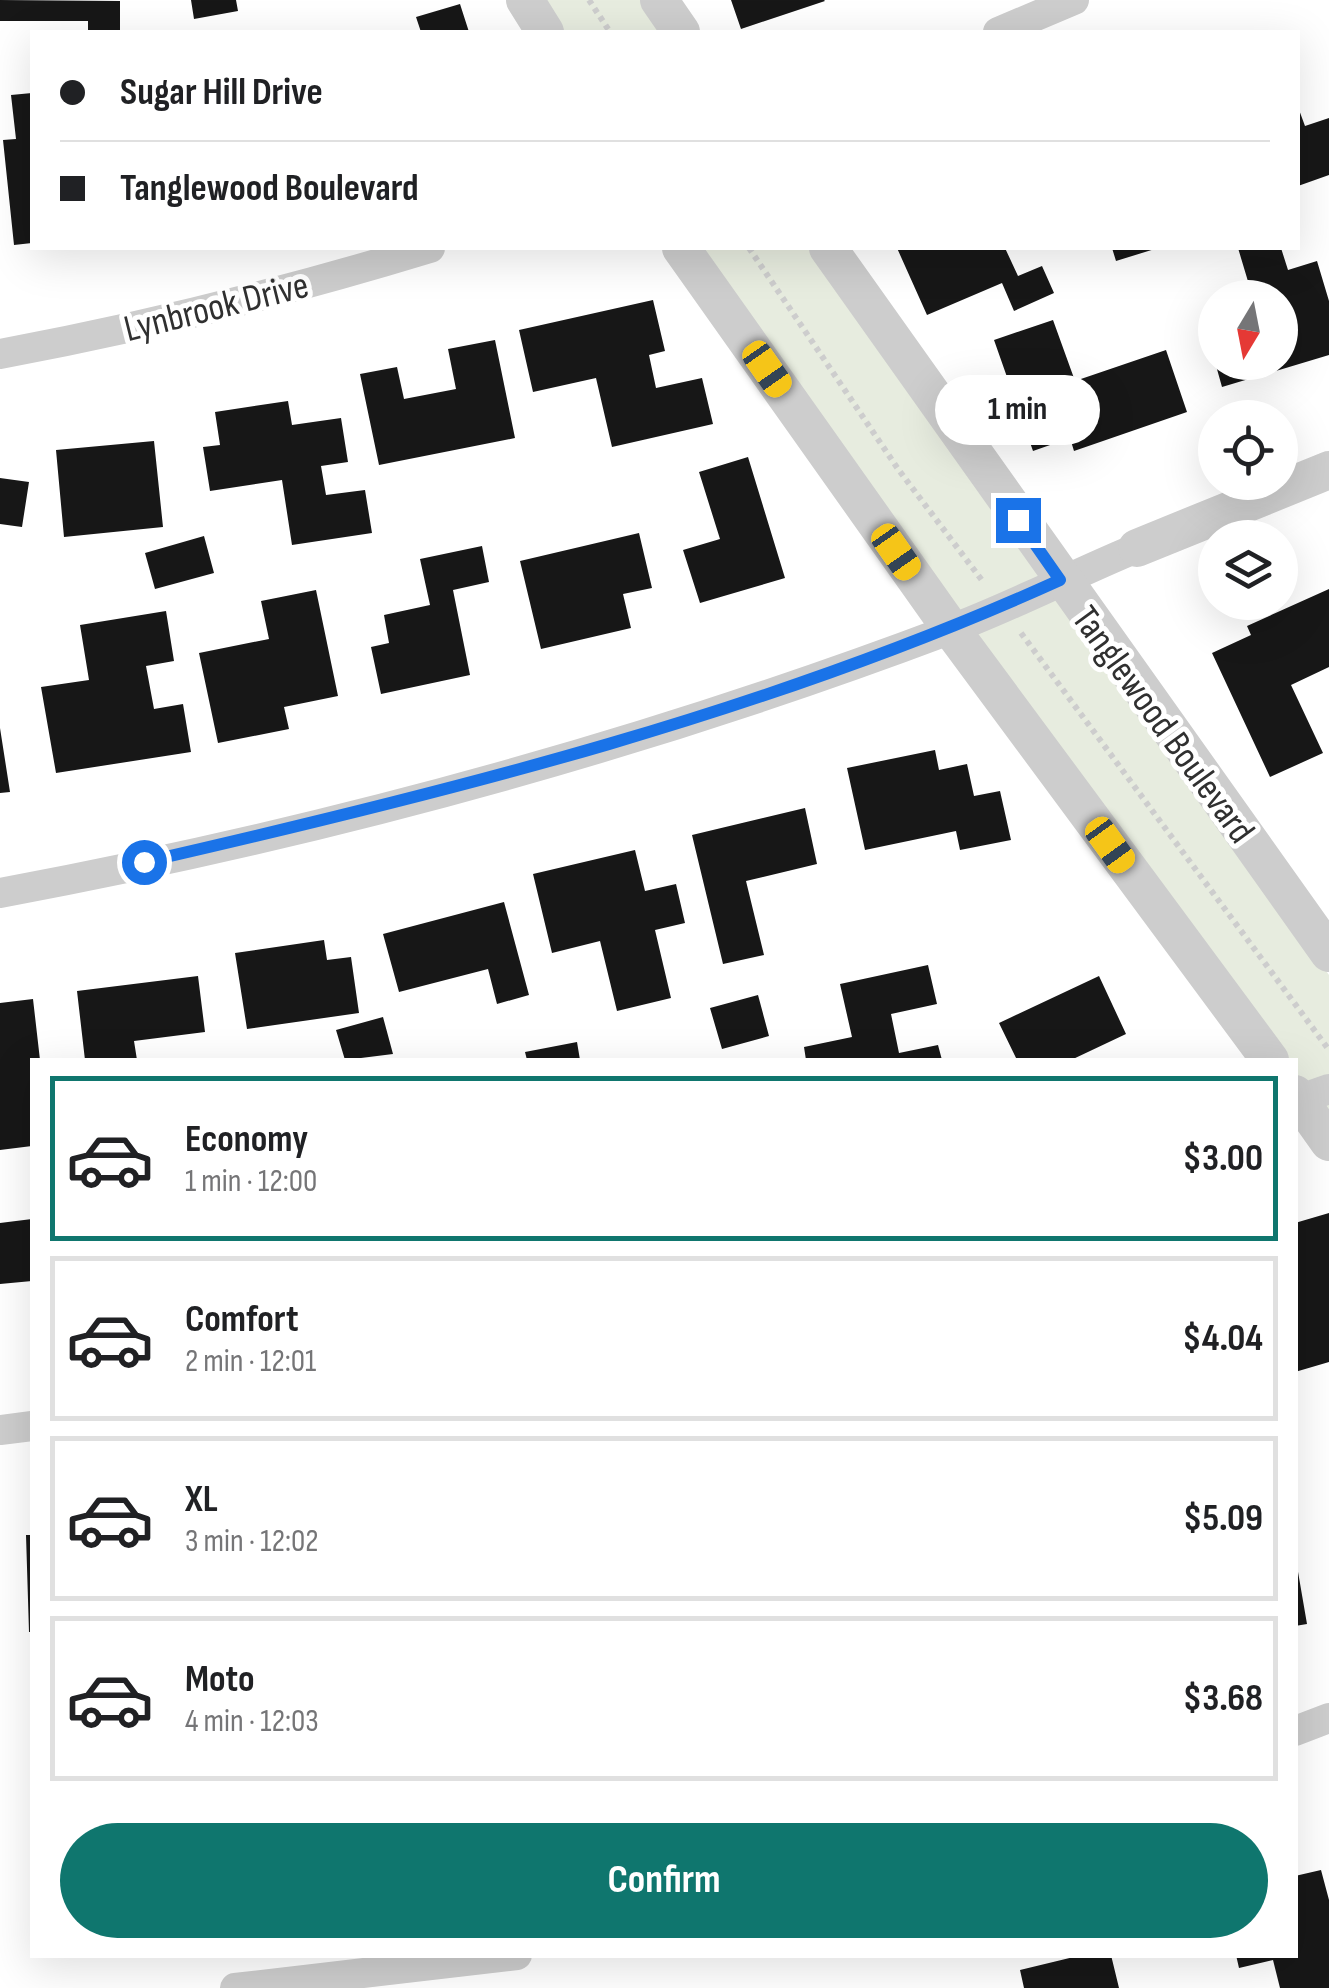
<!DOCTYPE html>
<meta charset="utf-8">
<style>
:root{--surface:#fff;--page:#f2f2f2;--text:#202124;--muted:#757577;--line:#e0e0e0;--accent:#0f766e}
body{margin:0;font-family:"Sofia Sans Condensed",sans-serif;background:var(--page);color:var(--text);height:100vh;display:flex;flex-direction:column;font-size:38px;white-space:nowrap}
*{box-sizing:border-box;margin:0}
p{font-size:32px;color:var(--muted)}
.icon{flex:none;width:55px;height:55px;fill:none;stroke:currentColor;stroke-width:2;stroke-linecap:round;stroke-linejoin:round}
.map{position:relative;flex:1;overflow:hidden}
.drawer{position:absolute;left:30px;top:1058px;width:1268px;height:900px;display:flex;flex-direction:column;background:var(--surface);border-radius:0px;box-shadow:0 10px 40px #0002}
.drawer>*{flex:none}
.banner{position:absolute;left:30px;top:30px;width:1270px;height:220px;border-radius:0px;box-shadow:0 10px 40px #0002;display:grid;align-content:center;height:220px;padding:0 30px;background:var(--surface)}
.needle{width:65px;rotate:190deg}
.controls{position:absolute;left:1198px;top:280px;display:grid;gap:20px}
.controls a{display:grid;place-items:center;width:100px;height:100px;border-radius:50%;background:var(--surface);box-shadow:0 10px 40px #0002;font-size:50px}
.end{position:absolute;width:45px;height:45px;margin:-22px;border:12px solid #1a73e8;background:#fff;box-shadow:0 0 0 5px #fff}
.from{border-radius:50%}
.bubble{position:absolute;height:70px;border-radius:35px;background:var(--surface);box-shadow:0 10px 40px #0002;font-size:32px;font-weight:700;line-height:70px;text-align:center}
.car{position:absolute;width:30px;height:60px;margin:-30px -15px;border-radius:12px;box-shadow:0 0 8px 2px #0007;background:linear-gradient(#f5c518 24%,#345 0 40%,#f5c518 0 76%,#345 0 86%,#f5c518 0)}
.banner b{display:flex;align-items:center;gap:35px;height:95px;font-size:38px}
.banner b+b{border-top:2px solid var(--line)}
.banner i{width:25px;height:25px;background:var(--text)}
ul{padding:18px 0 0;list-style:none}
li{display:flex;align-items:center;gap:30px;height:165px;margin:0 20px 15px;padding:0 10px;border:5px solid var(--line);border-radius:0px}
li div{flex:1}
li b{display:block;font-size:38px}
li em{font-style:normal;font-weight:700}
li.active{border-color:var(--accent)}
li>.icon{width:90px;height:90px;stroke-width:1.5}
.button{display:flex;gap:20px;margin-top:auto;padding:20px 30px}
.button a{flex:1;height:115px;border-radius:60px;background:var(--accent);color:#fff;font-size:40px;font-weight:700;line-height:115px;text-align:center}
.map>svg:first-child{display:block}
.green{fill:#e7ecdf}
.building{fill:#171717}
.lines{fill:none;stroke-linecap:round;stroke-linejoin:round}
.path{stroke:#cdcdcd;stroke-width:6;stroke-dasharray:5 5;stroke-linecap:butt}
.minor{stroke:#cdcdcd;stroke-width:30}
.tertiary{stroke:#cdcdcd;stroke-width:38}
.route{stroke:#1a73e8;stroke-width:12}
.labels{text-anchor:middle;stroke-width:10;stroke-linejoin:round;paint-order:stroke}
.street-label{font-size:38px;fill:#303030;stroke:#fff}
</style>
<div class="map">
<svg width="1329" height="1988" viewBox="0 0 1329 1988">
<rect width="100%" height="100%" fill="#fff"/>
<path class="green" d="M539 0H644L665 32H559Z
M694 248H812L1329 975V1126L1295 1079V1060H1281Z"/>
<path class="building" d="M0 0 120 1V32H88V21H0Z
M191 0H236L238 11 194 19Z
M731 0H824L825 1 741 29Z
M460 4 469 32H421L416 17Z
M32 93V243L14 245 3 140 16 139 11 95Z
M1298 107 1305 126 1329 118V175L1298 186Z
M897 248H1005L1018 276 1042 266 1054 293 1014 311 1002 283 927 315Z
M1112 248H1158L1116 261Z
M1238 248H1281L1288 270 1317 261 1329 301V355L1222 387 1215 362H1280V298H1253Z
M653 300 665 351 649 355 656 388 702 378 713 424 612 447 596 378 533 392 519 330Z
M1215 313V359H1214L1201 317Z
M1053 320 1075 381 1166 350 1187 412 1074 451 1070 438 1033 451 994 340Z
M495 340 515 438 379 465 360 374 397 367 404 399 456 389 448 349Z
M288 401 292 425 341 418 348 462 321 466 326 495 365 490 372 533 292 545 282 480 210 491 203 447 220 445 215 412Z
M154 441 163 527 64 537 56 450Z
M748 457 785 578 700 603 683 550 720 539 699 472Z
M0 478 29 482 22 527 0 524Z
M639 533 652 588 623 594 631 628 541 649 520 561Z
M204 536 214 573 155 589 145 553Z
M482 546 489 582 453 590 470 675 381 694 371 647 389 643 384 615 430 605 420 559Z
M1329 589V667L1291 685 1323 753 1270 777 1212 653 1251 635 1247 626Z
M316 590 338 696 284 707 289 729 218 743 199 653 269 639 261 601Z
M166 611 174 661 146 666 154 709 183 704 191 752 56 773 41 687 89 680 80 625Z
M0 728 10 792 0 793Z
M935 750 939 770 967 764 974 796 1000 791 1011 840 960 850 956 831 865 850 847 768Z
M805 808 817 864 746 881 764 955 723 964 692 835Z
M635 850 645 891 676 884 685 923 655 930 671 998 617 1011 600 941 552 953 533 874Z
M504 902 529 995 497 1004 488 969 399 992 383 934Z
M324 940 327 960 351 957 359 1013 247 1029 235 953Z
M928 965 937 1004 891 1014 899 1053 938 1045 942 1060H806L804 1047 852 1037 840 984Z
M198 976 205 1032 134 1041 137 1060H85L77 991Z
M1099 976 1126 1034 1071 1060H1017L999 1023Z
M758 995 769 1036 722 1049 710 1008Z
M33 999 40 1060H32V1146L0 1150V1003Z
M383 1017 393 1054 345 1060 336 1030Z
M577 1042 580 1060H527L525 1052Z
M1329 1213V1362L1295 1372V1223Z
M32 1219V1281L0 1284V1223Z
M26 1535H32V1632H29Z
M1297 1566 1307 1624 1295 1626V1567Z
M1321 1870 1329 1900V1988H1280L1273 1960 1239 1968 1236 1955H1295V1876Z
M1082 1955H1111L1119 1988H1024L1020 1970Z"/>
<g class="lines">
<path class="path" d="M589 0 610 32
M749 248 898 469 984 583
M1021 633 1329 1050"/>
<path class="minor" d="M998 32 1074 0
M0 354C145 327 289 291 430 248
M0 893C321 833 644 745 949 630 1013 606 1074 574 1137 548
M1295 1101 1329 1089
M0 1430 32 1426
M1295 1731 1329 1718
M235 1988 517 1955"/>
<path class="tertiary" d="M525 0 545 32
M659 0 681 32
M681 248 951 629 1270 1060
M828 248 1329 953
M1137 548 1329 470
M1295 1094 1329 1142"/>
</g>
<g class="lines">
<path class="route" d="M144 862C454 791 769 712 1060 580L1018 520"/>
</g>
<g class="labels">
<g class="street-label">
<text transform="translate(216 306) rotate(-14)" y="13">Lynbrook Drive</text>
<text transform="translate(1164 724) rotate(54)" y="13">Tanglewood Boulevard</text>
</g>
</g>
</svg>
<div class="controls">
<a><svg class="needle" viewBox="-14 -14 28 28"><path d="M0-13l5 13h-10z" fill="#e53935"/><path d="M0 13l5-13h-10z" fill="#757577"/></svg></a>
<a><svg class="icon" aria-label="locate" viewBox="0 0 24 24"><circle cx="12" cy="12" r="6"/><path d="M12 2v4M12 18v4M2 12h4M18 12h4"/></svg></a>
<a><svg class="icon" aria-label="layers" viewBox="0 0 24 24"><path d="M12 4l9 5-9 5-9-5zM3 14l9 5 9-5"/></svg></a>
</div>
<i class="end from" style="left:144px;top:862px"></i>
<i class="end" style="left:1018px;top:520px"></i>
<div class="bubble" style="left:935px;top:375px;width:165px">1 min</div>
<i class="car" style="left:767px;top:369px;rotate:145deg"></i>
<i class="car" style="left:896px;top:552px;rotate:145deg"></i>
<i class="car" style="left:1110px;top:845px;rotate:144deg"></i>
<div class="banner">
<b><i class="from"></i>Sugar Hill Drive</b>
<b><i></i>Tanglewood Boulevard</b>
</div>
<section class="drawer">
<ul>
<li class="active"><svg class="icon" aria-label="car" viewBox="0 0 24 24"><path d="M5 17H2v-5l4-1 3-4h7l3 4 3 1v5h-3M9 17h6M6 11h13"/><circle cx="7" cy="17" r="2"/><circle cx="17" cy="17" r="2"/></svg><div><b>Economy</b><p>1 min · 12:00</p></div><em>$3.00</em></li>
<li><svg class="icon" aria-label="car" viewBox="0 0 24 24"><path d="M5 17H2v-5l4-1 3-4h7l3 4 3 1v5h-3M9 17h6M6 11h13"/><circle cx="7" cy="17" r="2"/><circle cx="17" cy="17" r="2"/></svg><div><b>Comfort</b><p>2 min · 12:01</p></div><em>$4.04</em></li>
<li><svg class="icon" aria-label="car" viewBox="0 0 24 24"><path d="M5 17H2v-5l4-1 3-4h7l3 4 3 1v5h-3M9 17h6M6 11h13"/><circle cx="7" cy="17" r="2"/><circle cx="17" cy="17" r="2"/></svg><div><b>XL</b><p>3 min · 12:02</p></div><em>$5.09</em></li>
<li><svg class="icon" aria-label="car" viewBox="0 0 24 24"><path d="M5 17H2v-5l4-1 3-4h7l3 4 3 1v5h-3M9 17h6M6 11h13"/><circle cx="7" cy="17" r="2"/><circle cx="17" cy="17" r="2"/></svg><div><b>Moto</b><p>4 min · 12:03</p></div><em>$3.68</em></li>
</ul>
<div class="button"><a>Confirm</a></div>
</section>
</div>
